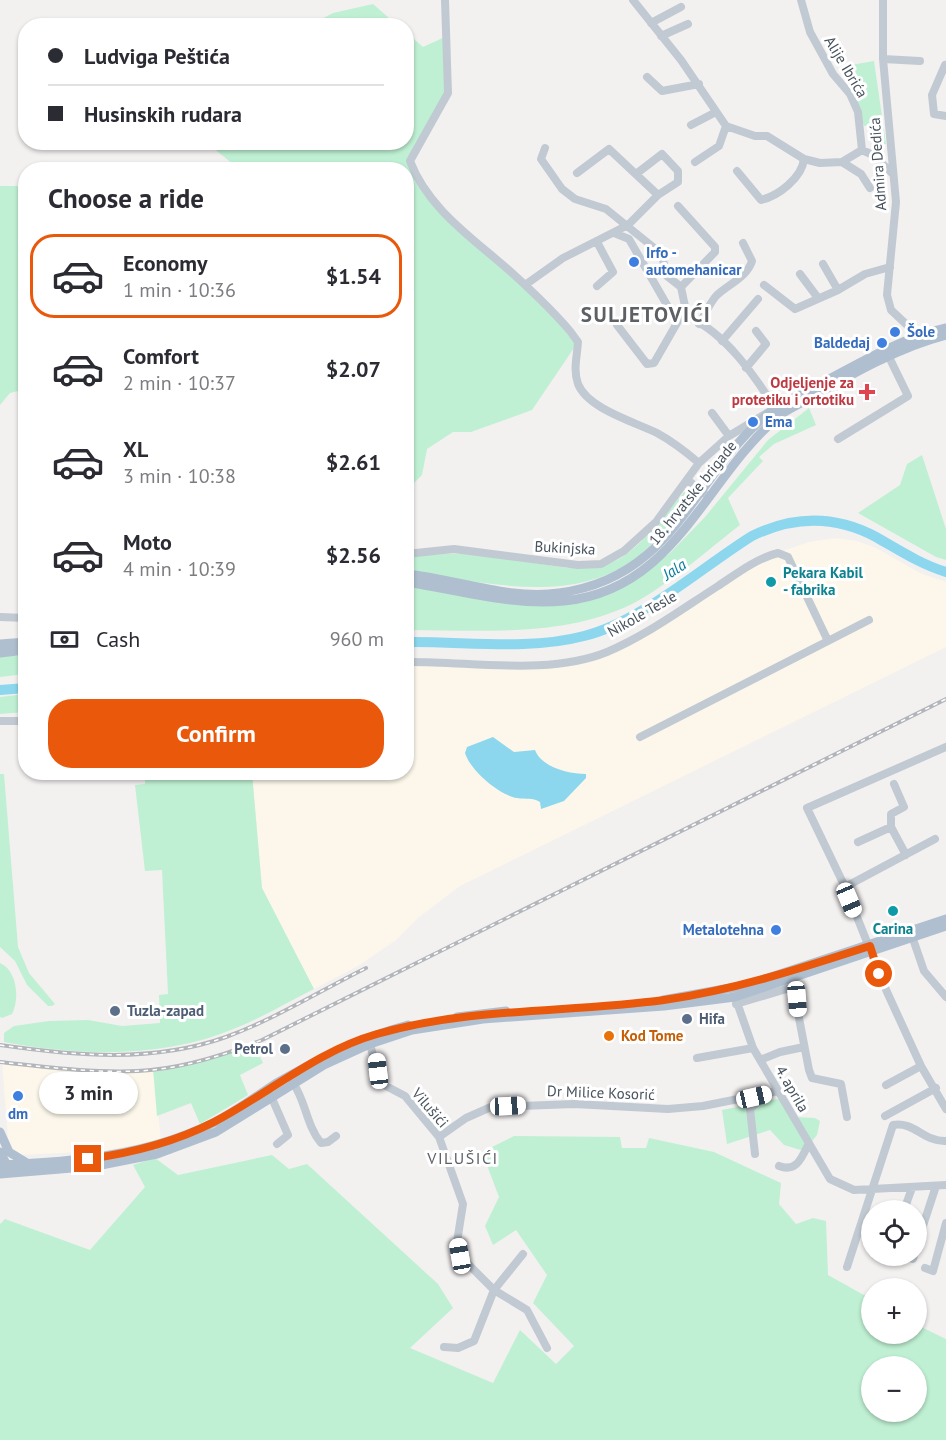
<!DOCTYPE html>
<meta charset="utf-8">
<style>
:root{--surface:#fff;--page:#f2f2f3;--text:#2b2b33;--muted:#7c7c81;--line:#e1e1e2;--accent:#ea580c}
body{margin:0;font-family:"PT Sans",sans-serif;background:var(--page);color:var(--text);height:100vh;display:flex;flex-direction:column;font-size:22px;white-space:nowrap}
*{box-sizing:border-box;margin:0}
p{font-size:20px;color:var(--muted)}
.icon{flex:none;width:33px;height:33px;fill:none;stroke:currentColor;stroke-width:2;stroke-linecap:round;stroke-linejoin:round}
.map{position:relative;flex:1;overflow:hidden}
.side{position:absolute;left:18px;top:162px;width:396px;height:618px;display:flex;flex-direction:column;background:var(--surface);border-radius:24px;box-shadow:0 2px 4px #0004}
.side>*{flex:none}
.guide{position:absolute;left:18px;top:18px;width:396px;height:132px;border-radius:24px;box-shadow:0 2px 4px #0004;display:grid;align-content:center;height:132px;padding:0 30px;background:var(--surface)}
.controls{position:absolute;left:861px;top:1200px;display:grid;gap:12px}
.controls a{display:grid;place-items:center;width:66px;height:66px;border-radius:50%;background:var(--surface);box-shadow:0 2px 4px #0004;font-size:30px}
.end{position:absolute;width:27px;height:27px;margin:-14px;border:8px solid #ea580c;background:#fff;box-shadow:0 0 0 3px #fff}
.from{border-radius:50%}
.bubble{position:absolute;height:42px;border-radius:21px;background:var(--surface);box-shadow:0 2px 4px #0004;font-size:20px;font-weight:700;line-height:42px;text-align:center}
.car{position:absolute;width:18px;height:36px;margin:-18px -9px;border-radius:8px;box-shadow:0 0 4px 2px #0007;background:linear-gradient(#fff 24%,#345 0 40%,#fff 0 76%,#345 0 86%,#fff 0)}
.guide b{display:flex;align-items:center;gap:21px;height:57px;font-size:22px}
.guide b+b{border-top:2px solid var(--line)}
.guide i{width:15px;height:15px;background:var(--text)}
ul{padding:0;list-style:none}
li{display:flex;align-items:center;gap:18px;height:84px;margin:0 12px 9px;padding:0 18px;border:3px solid transparent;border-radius:24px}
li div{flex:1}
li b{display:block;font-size:22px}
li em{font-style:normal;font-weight:700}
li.selected{border-color:var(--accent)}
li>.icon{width:54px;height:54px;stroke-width:1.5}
h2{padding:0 30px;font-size:27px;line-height:72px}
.pay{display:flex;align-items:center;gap:15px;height:66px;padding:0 30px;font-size:22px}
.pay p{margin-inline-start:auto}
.primary-button{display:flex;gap:12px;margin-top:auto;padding:12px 30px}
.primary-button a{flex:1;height:69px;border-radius:24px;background:var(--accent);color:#fff;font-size:24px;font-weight:700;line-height:69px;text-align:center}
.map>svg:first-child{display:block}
.commercial{fill:#fcf7ea}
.green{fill:#bff0d3;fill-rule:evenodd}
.water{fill:#8cd7ed}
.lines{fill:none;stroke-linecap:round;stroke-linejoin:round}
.river{stroke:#8cd7ed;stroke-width:10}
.minor{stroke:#c1cad2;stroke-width:8}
.major{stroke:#b0bfcf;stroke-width:9}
.rail-casing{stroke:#b2b5ba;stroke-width:4}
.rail{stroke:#fff;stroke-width:1.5;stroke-dasharray:4.5;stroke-linecap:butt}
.route{stroke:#ea580c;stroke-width:8}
.shop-dot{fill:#3f7fe0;stroke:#fff;stroke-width:2}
.health-dot{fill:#e0444e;stroke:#fff;stroke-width:2}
.culture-dot{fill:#0f9aa8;stroke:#fff;stroke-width:2}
.service-dot{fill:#5c6f8a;stroke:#fff;stroke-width:2}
.food-dot{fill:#e8710a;stroke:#fff;stroke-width:2}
.labels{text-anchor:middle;stroke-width:6;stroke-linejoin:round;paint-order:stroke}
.street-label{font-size:15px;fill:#48535e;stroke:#fff}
.shop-label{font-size:15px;font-weight:bold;fill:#366cbe;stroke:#fff;text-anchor:start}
.health-label{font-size:15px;font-weight:bold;fill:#be3a42;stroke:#fff;text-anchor:end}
.culture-label{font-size:15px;font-weight:bold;fill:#0d838f;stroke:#fff;text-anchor:start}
.service-label{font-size:15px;font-weight:bold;fill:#4e5e75;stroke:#fff;text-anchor:start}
.food-label{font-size:15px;font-weight:bold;fill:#c56008;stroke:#fff;text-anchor:start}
.water-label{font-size:16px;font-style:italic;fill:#0c7d9d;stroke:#fff}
.neighbourhood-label{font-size:16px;letter-spacing:1.5px;fill:#5d6065;stroke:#fff}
.district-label{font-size:21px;font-weight:bold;letter-spacing:1.5px;fill:#5d6065;stroke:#fff}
</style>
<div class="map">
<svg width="946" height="1440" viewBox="0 0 946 1440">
<rect width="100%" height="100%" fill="#f3f0f0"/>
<path class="commercial" d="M835 538 857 541 876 548 920 573 946 582V647L460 886 418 918 396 940 358 966 314 989 262 888 252 773 406 772 407 662 549 665 607 652 771 555 809 542Z
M2 1063 77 1070 153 1069 161 1140 102 1151 19 1155 15 1153 8 1138Z"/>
<path class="green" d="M373 4 397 25H310L333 13Z
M407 33 423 47 447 36 448 93 410 161 424 190 511 272 578 342 532 410 471 432H453L427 449 422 475 407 490 406 315 410 312 411 247 407 237 406 170 239 169 207 143 406 142Z
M874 61 886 144H881L872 125 864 126 855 93 839 67Z
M0 186H25L26 389 10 393 0 405Z
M809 408 816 425 774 444 759 457 763 461 728 498 740 525C708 550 667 586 632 604 562 638 482 630 407 630V585L526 605 620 588 670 553 705 517 768 440Z
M922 455 946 529V560L936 557 858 513 900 485 907 464Z
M684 492H687L690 501C673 520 656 542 636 558 569 608 481 580 407 572L406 556 466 553 568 568C582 568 596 568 610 563 636 555 666 513 684 492Z
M0 656H25V674L0 677Z
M25 694V712L0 714V697Z
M145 773H252L262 888 314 989C288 1002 263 1017 236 1028 163 1059 80 1056 4 1042V1033L14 1026 49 1021 88 1020 122 1026 160 1023 159 995 168 994 162 870 145 871 135 785 145 784Z
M0 774H4L18 947 29 973 55 1004 52 1006H48L27 985 15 961 0 947Z
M0 963C17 970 20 999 12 1014L2 1018 0 1017Z
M254 1044 263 1063 240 1075 248 1095 200 1124 191 1103 157 1116 153 1069 218 1057Z
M782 1098 796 1117 815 1118 820 1121 817 1135 804 1151 784 1145 770 1130 727 1144 722 1110Z
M514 1136 620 1137 622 1148H646L649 1138 714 1152 781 1183 779 1204 796 1224 813 1218 826 1221 828 1275 871 1299 872 1334H916L917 1325 946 1339V1440H0V1224L5 1219 90 1250 145 1187 133 1165 155 1158 178 1175 272 1155 289 1169 307 1164 438 1284 453 1308 410 1348 493 1383 520 1330 556 1364 574 1346 533 1303 547 1275 516 1230 493 1245 485 1226 499 1197 482 1152ZM872 1366H916V1412H872Z"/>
<path class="water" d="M493 737 514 752 535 750C541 767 569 774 586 774V778L564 801 541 809 540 802C532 797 526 800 517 798 499 795 470 770 465 753L467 747Z"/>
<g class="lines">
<path class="river" d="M406 642C465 641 527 651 584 636 641 622 702 567 752 536 793 516 835 515 876 537 899 550 920 564 946 572
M0 690 26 688"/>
<path class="minor" d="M445 0 448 93 410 161C428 209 474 239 511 272 532 291 552 310 570 331L578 342C577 357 573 370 578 384 588 409 635 422 657 433 672 441 686 452 699 463
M633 0 681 60 726 126 755 136H767L804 159 820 163 842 162 862 150 873 155 893 174
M801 0 810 32 833 74 850 94 858 112 862 150
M883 0V59L896 202 887 295 891 310 923 340
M651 23 681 7
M661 36 688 24
M883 59 920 61
M945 65 932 95 934 114 946 116
M647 77 662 91 699 84
M691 125 716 112
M545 148 541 159 562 189 575 199 606 209 653 247 663 260 667 276 681 287 687 316
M695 162 719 146 726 126
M842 162 861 174 870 188
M737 171 761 200C778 196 802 178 804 159
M577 173 609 149 658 195
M678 206 715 247V252L681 287
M597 242 613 272 597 286
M823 264 838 290
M800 274 818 298
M525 285 563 258 628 225 658 195 678 182V171L662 154 636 174
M764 285 795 309 838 290 865 274 890 267
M699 324C705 315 710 302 717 295 729 284 747 277 752 261L743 243
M617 325 647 364 654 363 681 316
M722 341 758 299
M746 368 766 344 756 331
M712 413 729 436
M838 439 908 396 889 357
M688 480 706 495
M406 554 454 549 578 565 601 564 624 551 656 522 699 463 729 436 775 408C754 375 726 334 689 317 683 315 677 316 671 312L629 239 614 233
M0 617 26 618
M406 662C470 661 548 676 607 652 647 635 682 609 718 586 736 574 757 558 778 553L788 557 828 641
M0 721H26
M640 737 869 620
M946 747 807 808 845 887 887 992 921 1066 946 1109
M894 784 904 807 891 814V827L906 855
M858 842 891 827
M845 887 935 839
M913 939 924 971 946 997
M733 991 753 1048 830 1179 854 1190 946 1185
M736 1004 793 987 809 1070 812 1078 841 1084 847 1117
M370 1044 377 1071 386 1086 405 1096 439 1137 463 1204 457 1242 460 1256 494 1290 527 1310 547 1348
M697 1058 753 1048
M760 1060 780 1052 804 1047
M293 1083C306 1101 306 1125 321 1143L328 1142 336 1136
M886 1085 921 1066
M271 1096 288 1135 277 1144
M885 1116 936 1088
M439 1137 466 1118 491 1107 574 1104 668 1109 703 1106 778 1091
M755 1154 750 1109 763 1097
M779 1166C797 1173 802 1157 809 1143
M904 1210 912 1188
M916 1247 936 1186
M913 1259 914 1256
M847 1267 893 1125C914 1121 924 1142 946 1141
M925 1268 933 1271 946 1223
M444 1347 458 1348 474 1341 494 1290 523 1254"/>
<path class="major" d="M406 574C457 579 508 600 559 593 679 577 693 471 774 409 786 399 804 393 818 385 858 364 901 338 946 328
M406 582C458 590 512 606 564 601 676 590 704 479 779 416 788 409 800 404 810 398 852 374 899 347 946 335
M0 644 26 642
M0 653 26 650
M663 1000 747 985 946 919
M457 1017 506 1011
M0 1132 9 1152 27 1163
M0 1152 9 1169
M0 1165C73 1162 146 1156 213 1123 235 1112 255 1097 275 1084 318 1059 360 1038 408 1025
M0 1174 96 1166 157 1154 216 1132 324 1065 370 1044 412 1030 483 1019 664 1006 735 997 946 926"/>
<defs>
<path id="rail" d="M0 1045C76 1056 153 1063 226 1037 275 1019 320 991 366 968
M0 1062C46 1067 92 1073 138 1071 181 1069 222 1056 262 1040L946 699"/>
</defs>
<use href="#rail" class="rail-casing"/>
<use href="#rail" class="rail"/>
</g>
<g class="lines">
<path class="route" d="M88 1159C132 1153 175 1142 214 1122 268 1094 317 1051 377 1034 471 1007 568 1013 664 1000 735 990 802 968 870 946L879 974"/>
</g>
<g class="shop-dot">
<circle cx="634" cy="262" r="6"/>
<circle cx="895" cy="332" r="6"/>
<circle cx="882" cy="343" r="6"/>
<circle cx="753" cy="422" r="6"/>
<circle cx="776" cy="930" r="6"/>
<circle cx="18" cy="1096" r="6"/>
</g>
<path class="health-dot" d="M864 383h6v6h6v6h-6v6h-6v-6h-6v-6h6z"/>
<g class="culture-dot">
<circle cx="771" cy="582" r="6"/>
<circle cx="893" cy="911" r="6"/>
</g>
<g class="service-dot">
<circle cx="115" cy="1011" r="6"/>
<circle cx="687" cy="1019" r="6"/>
<circle cx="285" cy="1049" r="6"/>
</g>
<circle class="food-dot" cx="609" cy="1036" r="6"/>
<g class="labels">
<g class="street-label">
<text transform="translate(846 67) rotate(59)" y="5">Alije Ibrića</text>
<text transform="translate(878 164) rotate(-94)" y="5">Admira Dedića</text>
<text transform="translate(693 493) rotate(-51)" y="5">18. hrvatske brigade</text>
<text transform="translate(565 548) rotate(3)" y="5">Bukinjska</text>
<text transform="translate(642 614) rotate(-30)" y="5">Nikole Tesle</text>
<text transform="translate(792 1089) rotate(60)" y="5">4. aprila</text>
<text transform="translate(601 1093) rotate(2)" y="5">Dr Milice Kosorić</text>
<text transform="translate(430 1108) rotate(49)" y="5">Vilušići</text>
</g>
<g class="shop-label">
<text x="646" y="258">Irfo -<tspan x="646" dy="17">automehanicar</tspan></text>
<text x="907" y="337">Šole</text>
<text x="870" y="348" text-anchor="end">Baldedaj</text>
<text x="765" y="427">Ema</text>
<text x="764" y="935" text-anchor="end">Metalotehna</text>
<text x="18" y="1119" text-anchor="middle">dm</text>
</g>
<g class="health-label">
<text x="854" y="388">Odjeljenje za<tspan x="854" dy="17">protetiku i ortotiku</tspan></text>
</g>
<g class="culture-label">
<text x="783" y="578">Pekara Kabil<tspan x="783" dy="17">- fabrika</tspan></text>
<text x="893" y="934" text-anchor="middle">Carina</text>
</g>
<g class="service-label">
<text x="127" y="1016">Tuzla-zapad</text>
<text x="699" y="1024">Hifa</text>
<text x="273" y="1054" text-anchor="end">Petrol</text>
</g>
<g class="food-label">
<text x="621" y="1041">Kod Tome</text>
</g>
<g class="water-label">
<text transform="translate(674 569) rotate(-33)" y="6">Jala</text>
</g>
<g class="neighbourhood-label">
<text x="463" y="1164">VILUŠIĆI</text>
</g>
<g class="district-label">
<text x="646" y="322">SULJETOVIĆI</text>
</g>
</g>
</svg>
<div class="controls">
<a><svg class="icon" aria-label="locate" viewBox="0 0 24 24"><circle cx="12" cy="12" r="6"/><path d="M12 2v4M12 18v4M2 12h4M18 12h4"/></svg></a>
<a>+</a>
<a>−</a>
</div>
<i class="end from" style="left:879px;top:974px"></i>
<i class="end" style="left:88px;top:1159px"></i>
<div class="bubble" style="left:39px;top:1072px;width:99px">3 min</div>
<i class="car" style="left:849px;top:900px;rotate:157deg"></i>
<i class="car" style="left:797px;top:999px;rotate:175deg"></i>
<i class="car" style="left:378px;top:1071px;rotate:353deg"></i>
<i class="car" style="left:754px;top:1097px;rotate:77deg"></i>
<i class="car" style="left:508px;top:1106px;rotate:87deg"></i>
<i class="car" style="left:460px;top:1256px;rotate:350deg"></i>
<div class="guide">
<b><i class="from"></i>Ludviga Peštića</b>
<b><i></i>Husinskih rudara</b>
</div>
<section class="side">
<h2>Choose a ride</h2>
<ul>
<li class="selected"><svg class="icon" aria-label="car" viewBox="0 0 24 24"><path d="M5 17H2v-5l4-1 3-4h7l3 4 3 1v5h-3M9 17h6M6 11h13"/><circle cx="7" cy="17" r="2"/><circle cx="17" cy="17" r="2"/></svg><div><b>Economy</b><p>1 min · 10:36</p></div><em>$1.54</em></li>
<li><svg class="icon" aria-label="car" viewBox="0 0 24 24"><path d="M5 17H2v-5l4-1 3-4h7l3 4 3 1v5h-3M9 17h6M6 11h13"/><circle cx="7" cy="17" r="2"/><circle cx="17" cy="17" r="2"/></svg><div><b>Comfort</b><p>2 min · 10:37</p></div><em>$2.07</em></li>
<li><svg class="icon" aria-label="car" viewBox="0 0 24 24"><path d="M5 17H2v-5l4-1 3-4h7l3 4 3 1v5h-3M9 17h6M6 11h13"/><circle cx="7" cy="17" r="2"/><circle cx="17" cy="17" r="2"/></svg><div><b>XL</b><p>3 min · 10:38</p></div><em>$2.61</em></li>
<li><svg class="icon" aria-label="car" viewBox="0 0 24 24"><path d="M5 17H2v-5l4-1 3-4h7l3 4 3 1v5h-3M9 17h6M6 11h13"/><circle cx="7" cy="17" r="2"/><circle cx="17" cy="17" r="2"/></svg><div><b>Moto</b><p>4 min · 10:39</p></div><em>$2.56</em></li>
</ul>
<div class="pay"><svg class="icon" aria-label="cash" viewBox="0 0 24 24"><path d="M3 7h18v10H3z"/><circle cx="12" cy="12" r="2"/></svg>Cash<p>960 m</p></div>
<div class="primary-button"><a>Confirm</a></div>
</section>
</div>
